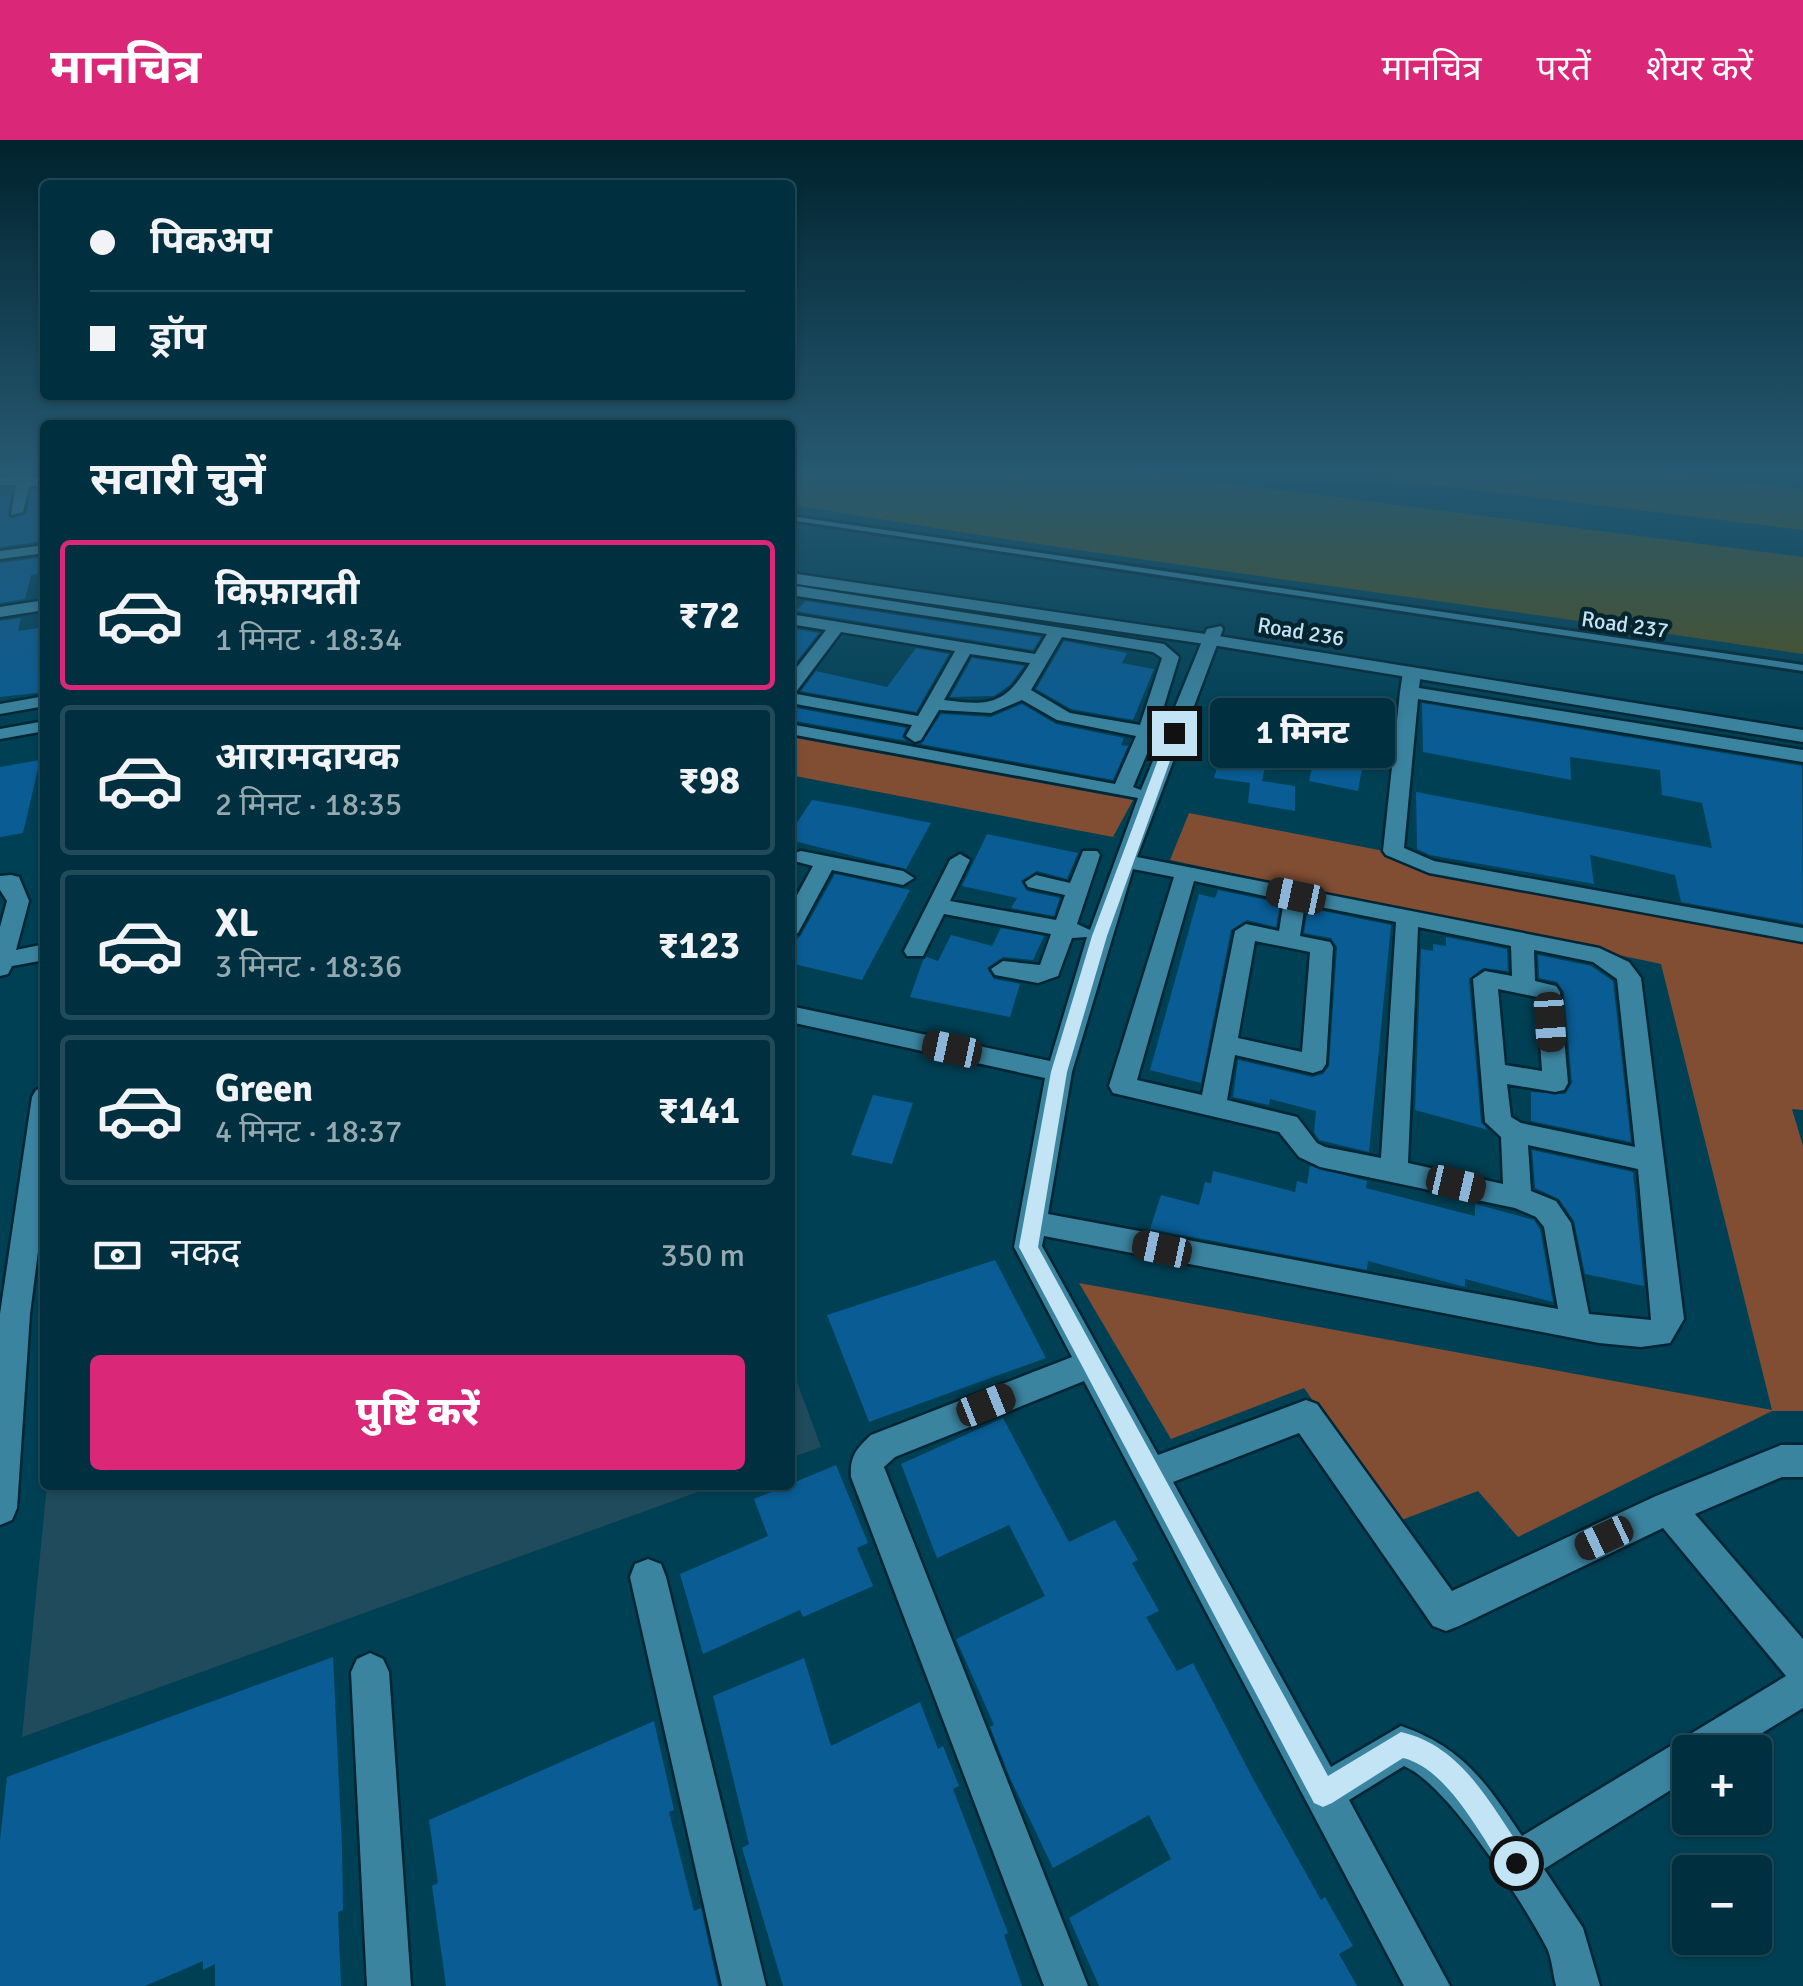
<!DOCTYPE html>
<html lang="hi">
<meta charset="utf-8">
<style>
:root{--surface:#00303f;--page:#0e3c4a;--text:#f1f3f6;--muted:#95a9b0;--line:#224b59;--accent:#db2777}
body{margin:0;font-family:Signika,"Noto Sans Devanagari",sans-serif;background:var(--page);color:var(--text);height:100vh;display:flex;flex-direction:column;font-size:38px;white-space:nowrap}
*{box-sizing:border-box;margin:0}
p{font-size:32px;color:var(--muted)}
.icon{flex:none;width:55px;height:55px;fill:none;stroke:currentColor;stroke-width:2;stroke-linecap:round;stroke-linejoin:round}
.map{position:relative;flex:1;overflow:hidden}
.panel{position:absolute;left:40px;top:280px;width:755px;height:1070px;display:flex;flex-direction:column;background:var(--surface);border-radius:10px;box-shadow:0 2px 8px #0004,0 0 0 2px var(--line)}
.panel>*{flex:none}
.top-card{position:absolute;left:40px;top:40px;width:755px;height:220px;border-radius:10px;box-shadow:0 2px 8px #0004,0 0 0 2px var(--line);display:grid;align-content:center;height:220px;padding:0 50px;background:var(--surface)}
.fabs{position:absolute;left:1672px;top:1595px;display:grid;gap:20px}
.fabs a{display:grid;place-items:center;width:100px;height:100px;border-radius:10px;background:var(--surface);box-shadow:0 2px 8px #0004,0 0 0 2px var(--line);font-size:50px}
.end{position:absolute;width:45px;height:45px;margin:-22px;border:12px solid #c2e4f4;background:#111;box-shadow:0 0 0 5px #111}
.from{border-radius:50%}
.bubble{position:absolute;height:70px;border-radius:10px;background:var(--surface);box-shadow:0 2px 8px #0004,0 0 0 2px var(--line);font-size:32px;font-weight:800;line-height:70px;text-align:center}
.car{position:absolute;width:30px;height:60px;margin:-30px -15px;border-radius:12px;box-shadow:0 0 8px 2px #0007;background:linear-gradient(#222 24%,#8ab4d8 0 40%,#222 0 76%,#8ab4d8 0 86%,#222 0)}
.top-card b{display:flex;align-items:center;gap:35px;height:95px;font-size:38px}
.top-card b+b{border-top:2px solid var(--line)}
.top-card i{width:25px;height:25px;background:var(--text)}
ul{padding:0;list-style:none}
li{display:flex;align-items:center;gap:30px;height:150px;margin:0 20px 15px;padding:0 30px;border:5px solid var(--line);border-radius:10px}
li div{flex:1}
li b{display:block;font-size:38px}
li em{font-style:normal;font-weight:800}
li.active{border-color:var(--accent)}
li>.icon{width:90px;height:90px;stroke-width:1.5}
h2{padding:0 50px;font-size:45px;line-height:120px}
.pay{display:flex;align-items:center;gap:25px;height:110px;padding:0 50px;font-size:38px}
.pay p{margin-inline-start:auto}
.button{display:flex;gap:20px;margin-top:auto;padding:20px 50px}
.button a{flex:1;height:115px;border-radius:10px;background:var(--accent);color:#fff;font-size:40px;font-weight:800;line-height:115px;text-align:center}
header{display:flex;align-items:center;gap:60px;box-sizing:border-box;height:140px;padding:0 50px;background:var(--accent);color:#fff}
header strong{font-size:48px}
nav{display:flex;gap:55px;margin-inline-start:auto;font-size:35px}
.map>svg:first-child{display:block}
.built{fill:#1f4b5c}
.green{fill:#814e34}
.water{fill:#52501e}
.building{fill:#095c94}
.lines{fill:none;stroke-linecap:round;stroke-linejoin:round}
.service-casing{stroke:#002533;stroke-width:6}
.minor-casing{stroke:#002533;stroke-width:5}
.tertiary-casing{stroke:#002533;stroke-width:5}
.service{fill:#3b84a0;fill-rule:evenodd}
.minor{fill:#3b84a0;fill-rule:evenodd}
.tertiary{fill:#3b84a0;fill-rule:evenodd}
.route{fill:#c2e4f4}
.labels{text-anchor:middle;stroke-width:9;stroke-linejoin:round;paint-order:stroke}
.far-street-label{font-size:22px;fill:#c2e4f4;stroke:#052530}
</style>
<header>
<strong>मानचित्र</strong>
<nav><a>मानचित्र</a><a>परतें</a><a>शेयर करें</a></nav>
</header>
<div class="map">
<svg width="1803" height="1846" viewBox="0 0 1803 1846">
<rect width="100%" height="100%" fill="#004054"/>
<path class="built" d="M790 1223 821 1307 790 1318Z
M47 1345H717L22 1597Z"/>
<path class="green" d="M790 597 1133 660 1113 697 790 635Z
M1189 673 1803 793V970L1792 969 1803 1006V1271H1772L1518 1397 1478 1351 1399 1381 1304 1248 1171 1299 1079 1143 1772 1270 1661 824 1170 720Z"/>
<path class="water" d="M790 332H1139L1803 417V514C1465 462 1127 422 790 364Z
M1327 332H1662L1803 349V390Z"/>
<path class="building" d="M45 350V401L0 407V356L11 355 7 374 12 379 27 373 32 351Z
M45 417V433L31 435 25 459 0 463V423Z
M806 461 1041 497 1033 510 795 471Z
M21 478 18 491 45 487V552L0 557V481Z
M790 488 819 493 790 530Z
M1064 501 1127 513 1122 523 1154 529 1133 580 1071 569 1036 549Z
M916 508 949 514 916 572 801 551 816 531 887 547Z
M972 518 1024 526 1010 545 994 556 950 557Z
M1422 563 1802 626 1803 784 1681 762 1675 735 1590 715 1594 744 1430 715 1417 709 1416 652 1712 708 1702 663 1662 655 1660 630 1570 617 1571 640 1423 612Z
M1022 564 1056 584 1124 598 1121 605 1128 606 1113 640 921 604 941 574 991 577Z
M790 567 906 588 902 597 907 601 790 580Z
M1326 570 1371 579 1358 651 1309 641Z
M1238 580 1274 586 1262 641 1295 646V671L1248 663 1250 643 1214 638 1224 603 1232 604Z
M40 620 23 693 0 697V627Z
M812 660 852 667 931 683 906 729 790 700V693Z
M987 694 1078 713 1067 739 1037 731 1021 741 1027 751 1060 758 1054 776 1011 768 1017 758 962 746Z
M835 734 910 750 862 840 790 823V807L801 795Z
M1218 750 1280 763 1276 787 1247 780 1231 790 1201 943 1150 930 1199 754 1215 758Z
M1308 768 1391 785 1369 1012 1319 1000 1314 992 1316 971 1270 959 1269 965 1233 957 1238 920 1312 937 1323 934 1329 926 1337 807 1331 798 1304 793Z
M1001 788 1044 796 1033 820 1003 817 987 828 994 839 1020 844 1010 877 910 857 923 820 927 817 938 821 951 795 992 806Z
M1446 797 1507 809 1508 831 1483 828 1469 839 1481 982 1488 990 1415 970 1421 809 1433 811V804L1446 806Z
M1538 815 1591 826 1613 841 1631 1002 1531 981V952L1565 954 1572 943 1564 852 1557 842 1539 838Z
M873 955 913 963 892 1024 851 1015Z
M1532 1010 1633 1032 1644 1146 1585 1134 1574 1081 1559 1059 1535 1048Z
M1310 1026 1367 1041 1366 1048 1475 1076V1064L1534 1080 1540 1089 1553 1162 1465 1139V1147L1368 1121 1367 1130 1150 1089 1161 1055 1199 1065 1205 1042 1211 1043 1213 1031 1295 1052 1297 1041 1307 1044Z
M995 1120 1046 1218 869 1282 827 1175Z
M1003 1278 1069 1402 1115 1380 1138 1420 1132 1423 1159 1471 1146 1477 1177 1531 1193 1523 1251 1635 1321 1760 1325 1757 1353 1806 1339 1814 1357 1846H1099L1069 1778 1171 1719 1149 1675 1053 1728 1010 1638 990 1587 994 1585 956 1499 1045 1456 1009 1385 937 1418 901 1324Z
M836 1325 868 1403 857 1408 873 1446 803 1477 800 1470 703 1514 680 1434 768 1396 754 1359Z
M333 1517 342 1707 343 1770 338 1772 341 1846H215V1824L203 1830V1821L145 1846H0V1700L7 1637Z
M804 1518 831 1606 920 1562 938 1609 943 1606 959 1646 953 1649 1008 1793 1004 1795 1022 1846H783L742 1708 749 1704 713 1556Z
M654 1581 674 1670 669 1672 694 1771 701 1768 718 1846H446L432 1746 438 1743 429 1680Z"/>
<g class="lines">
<defs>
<path id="service" d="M790 376 1803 525V531L790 380Z"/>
<path id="minor" d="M24 336 45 338V346H29L23 372 11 375 16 345H0V337Z
M45 405V413L0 419V411Z
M790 445 1164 504 1179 517 1156 592 1133 647 1141 650 1207 489 1221 486 1223 489 1137 717 1599 808 1629 822 1641 838 1684 1179 1670 1203 1641 1207 1599 1203 1044 1096 1042 1106 1158 1315 1306 1260 1317 1264 1452 1451 1656 1356 1781 1305H1803V1337H1782L1695 1374 1803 1499V1568L1731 1612H1690V1638L1544 1729 1583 1788 1600 1846H1556C1553 1834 1552 1819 1547 1808 1524 1764 1448 1644 1404 1626L1349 1660 1450 1846H1404L1084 1241 895 1317 884 1327 1088 1846H1044L851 1337C850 1316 856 1309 871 1295L1072 1217 1014 1107 1045 938 790 882V866L1050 921 1087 797 1072 798 1058 836 1038 843 995 835 991 829 1003 821 1040 825 1051 794 944 774 923 816H907L904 811 950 720 960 714 970 720 950 761 1056 780 1065 755 1028 747 1025 742 1036 735 1070 743 1083 711H1097L1100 715 1077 784 1090 790 1138 658 790 594V584L1115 644 1136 596 1057 580 1022 560 991 573 939 570 921 600 915 602 906 596 912 585 790 563V536L826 490 790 484V474L1035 514 1047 494 790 455ZM841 492 955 511 918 576 791 553 796 552ZM1062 497 1153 512 1162 518 1140 585 1070 573 1031 550ZM970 514 1030 523C1005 565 990 566 944 560ZM1133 729 1174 737 1109 946 1113 953 1279 992 1299 1017 1320 1027 1515 1068 1536 1077 1544 1087 1558 1169 1048 1074 1072 932ZM1194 741 1284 760 1279 791 1246 784 1235 791 1202 955 1137 940ZM1305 764 1396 782 1381 1018 1325 1007 1317 1003 1297 977 1227 960 1235 915 1313 933 1322 930 1326 924 1333 807 1330 802 1300 796ZM1418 787 1511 806 1512 836 1485 831 1473 839 1485 982 1501 997 1503 1044 1408 1023ZM1255 801 1310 812 1302 912 1238 898ZM1534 810 1593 822 1617 839 1635 1007 1521 983 1511 977 1507 944 1555 952 1564 950 1568 943 1560 852 1556 846 1535 841ZM1498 849 1537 857 1542 931 1505 925ZM1528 1005 1638 1029 1651 1180 1589 1174 1571 1083 1556 1061 1531 1051ZM1299 1293 1433 1486 1446 1491 1459 1486 1663 1388 1786 1536 1522 1696C1486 1643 1464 1608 1401 1586L1331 1627 1173 1342Z
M45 460V470L0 477V467Z
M1412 527 1421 532 1419 548 1803 610V622L1418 559 1404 708 1434 721 1803 788V802L1429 733 1386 715 1383 711 1400 552 1403 532Z
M45 556V566L0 574V564Z
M45 581V591L0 599V589Z
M801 711 903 731 914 738 903 745 832 730 798 793 790 795V768L813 726 794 721 791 717 794 713Z
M11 735 19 737 29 761 16 810 45 804V820L12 826 8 834 0 836V787L7 761 0 750V736Z
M45 947V1057L30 1174 17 1368 12 1380 0 1385V1174L32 957 36 950Z
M648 1419 661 1424 666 1437 766 1846H722L630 1437 635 1424Z
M370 1513 383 1519 389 1532 411 1846H367L351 1532 357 1519Z"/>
<path id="tertiary" d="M790 433 1212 495 1803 590V602L1212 505 790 443Z"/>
</defs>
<use href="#service" class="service-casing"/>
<use href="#minor" class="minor-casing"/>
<use href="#tertiary" class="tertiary-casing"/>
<use href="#service" class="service"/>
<use href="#minor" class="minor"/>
<use href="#tertiary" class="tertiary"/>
</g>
<linearGradient id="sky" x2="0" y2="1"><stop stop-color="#00232e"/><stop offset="0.56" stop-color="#265972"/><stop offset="1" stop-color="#265972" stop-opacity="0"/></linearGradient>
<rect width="1803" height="591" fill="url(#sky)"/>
<path class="route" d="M1174 589 1180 593 1107 796 1067 932 1038 1107 1328 1636 1401 1592C1463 1606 1491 1666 1525 1714L1529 1723 1525 1733 1516 1737 1506 1733C1482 1697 1447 1628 1403 1618L1332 1663 1323 1667 1314 1663 1019 1107 1051 932 1092 796 1168 593Z"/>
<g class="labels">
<g class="far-street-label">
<text transform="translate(1625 484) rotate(8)" y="8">Road 237</text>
<text transform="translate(1301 491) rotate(9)" y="8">Road 236</text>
</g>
</g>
</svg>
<div class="fabs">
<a>+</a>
<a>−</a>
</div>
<i class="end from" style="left:1516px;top:1723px"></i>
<i class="end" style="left:1174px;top:593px"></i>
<div class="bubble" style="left:1210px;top:558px;width:185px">1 मिनट</div>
<i class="car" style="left:1296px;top:756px;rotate:282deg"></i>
<i class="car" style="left:1550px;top:882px;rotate:176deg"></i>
<i class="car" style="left:952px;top:909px;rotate:282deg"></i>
<i class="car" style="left:1456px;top:1044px;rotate:103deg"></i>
<i class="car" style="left:1162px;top:1109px;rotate:282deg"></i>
<i class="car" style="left:986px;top:1265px;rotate:68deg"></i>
<i class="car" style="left:1604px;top:1398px;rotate:245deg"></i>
<div class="top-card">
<b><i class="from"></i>पिकअप</b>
<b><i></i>ड्रॉप</b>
</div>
<section class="panel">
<h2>सवारी चुनें</h2>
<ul>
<li class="active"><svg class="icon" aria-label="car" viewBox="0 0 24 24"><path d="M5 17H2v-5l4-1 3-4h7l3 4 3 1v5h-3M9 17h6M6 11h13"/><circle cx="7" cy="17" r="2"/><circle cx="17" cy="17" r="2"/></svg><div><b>किफ़ायती</b><p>1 मिनट · 18:34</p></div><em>₹72</em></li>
<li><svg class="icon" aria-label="car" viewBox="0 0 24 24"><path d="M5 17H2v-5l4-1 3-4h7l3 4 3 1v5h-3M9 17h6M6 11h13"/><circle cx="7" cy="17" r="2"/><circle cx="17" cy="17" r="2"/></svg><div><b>आरामदायक</b><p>2 मिनट · 18:35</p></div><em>₹98</em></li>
<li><svg class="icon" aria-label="car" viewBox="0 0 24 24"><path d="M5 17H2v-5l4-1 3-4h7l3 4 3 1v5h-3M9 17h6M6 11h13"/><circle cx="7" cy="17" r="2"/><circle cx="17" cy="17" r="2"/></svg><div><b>XL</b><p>3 मिनट · 18:36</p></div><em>₹123</em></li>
<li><svg class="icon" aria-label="car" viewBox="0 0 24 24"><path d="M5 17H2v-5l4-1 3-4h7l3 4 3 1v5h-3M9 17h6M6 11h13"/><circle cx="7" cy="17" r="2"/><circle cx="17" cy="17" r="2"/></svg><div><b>Green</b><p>4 मिनट · 18:37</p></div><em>₹141</em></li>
</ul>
<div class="pay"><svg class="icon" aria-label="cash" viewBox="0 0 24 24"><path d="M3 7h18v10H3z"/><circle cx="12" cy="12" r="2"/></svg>नकद<p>350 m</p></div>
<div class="button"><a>पुष्टि करें</a></div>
</section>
</div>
